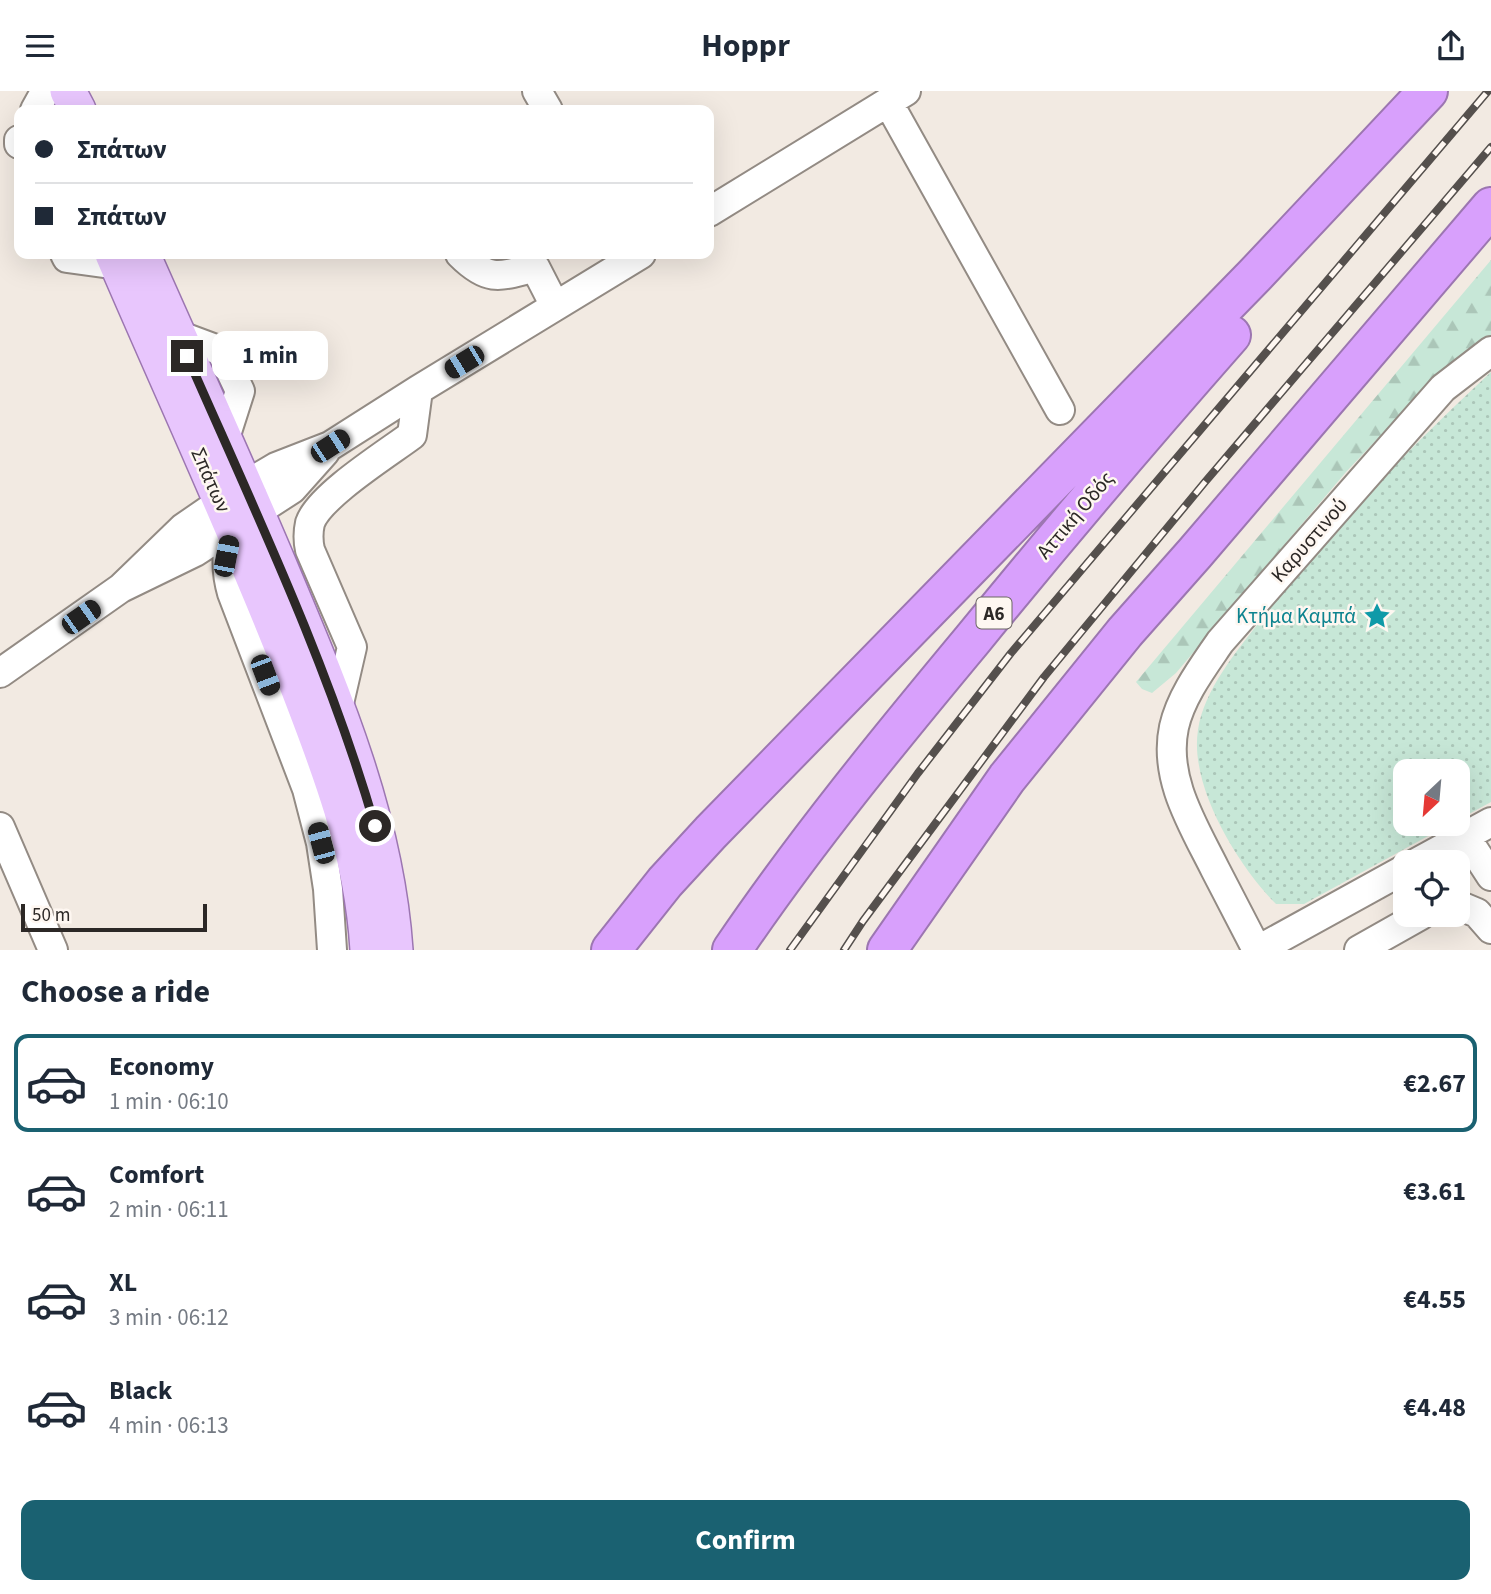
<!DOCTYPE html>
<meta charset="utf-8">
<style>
:root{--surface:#fff;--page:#f6f6f7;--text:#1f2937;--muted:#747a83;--line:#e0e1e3;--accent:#1a6171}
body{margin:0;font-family:"Source Sans 3",sans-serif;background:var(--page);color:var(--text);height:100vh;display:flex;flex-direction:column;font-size:26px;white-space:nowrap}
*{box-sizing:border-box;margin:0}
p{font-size:23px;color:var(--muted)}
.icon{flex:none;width:38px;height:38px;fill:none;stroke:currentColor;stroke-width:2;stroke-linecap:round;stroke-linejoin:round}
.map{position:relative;height:859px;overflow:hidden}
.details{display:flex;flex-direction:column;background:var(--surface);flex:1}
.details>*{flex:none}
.banner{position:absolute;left:14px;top:14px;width:700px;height:154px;border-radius:14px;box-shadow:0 7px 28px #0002;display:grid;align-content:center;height:154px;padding:0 21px;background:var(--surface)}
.needle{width:46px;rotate:206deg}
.fabs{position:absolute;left:1393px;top:668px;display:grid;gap:14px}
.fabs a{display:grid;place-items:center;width:77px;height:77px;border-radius:14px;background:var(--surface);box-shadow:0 7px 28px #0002;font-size:35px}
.scale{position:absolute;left:21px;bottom:18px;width:186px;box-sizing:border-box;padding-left:7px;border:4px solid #2c2826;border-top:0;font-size:19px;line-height:24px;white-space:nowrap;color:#2c2826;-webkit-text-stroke:5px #fef7f1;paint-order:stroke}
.end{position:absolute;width:32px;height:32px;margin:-16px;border:9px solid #2c2826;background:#fff;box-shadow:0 0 0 4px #fff}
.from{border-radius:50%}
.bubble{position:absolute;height:49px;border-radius:14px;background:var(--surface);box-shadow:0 7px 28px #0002;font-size:23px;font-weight:700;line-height:49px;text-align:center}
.car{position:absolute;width:21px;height:42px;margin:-21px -10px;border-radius:9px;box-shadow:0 0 5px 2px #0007;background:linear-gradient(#222 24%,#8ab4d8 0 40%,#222 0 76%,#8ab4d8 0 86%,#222 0)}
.banner b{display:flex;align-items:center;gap:24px;height:66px;font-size:26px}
.banner b+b{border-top:2px solid var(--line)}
.banner i{width:18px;height:18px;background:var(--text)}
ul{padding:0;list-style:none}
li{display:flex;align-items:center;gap:21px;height:98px;margin:0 14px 10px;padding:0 7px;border:4px solid transparent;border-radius:14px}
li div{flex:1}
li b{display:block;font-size:26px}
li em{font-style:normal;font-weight:700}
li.on{border-color:var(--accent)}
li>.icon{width:63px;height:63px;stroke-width:1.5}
h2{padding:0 21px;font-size:32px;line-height:84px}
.button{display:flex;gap:14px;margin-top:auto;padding:14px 21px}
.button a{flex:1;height:80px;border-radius:14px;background:var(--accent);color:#fff;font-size:28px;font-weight:700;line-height:80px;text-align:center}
header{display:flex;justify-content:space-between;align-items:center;height:91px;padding:0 21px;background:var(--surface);font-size:32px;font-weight:700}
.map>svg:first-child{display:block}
.grass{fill:url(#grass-dots)}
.forest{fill:url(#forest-firs)}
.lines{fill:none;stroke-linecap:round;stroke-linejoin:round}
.minor-casing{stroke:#938b84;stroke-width:32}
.major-casing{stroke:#9c76b1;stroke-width:38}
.highway-casing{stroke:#9c76b1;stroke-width:42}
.minor{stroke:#fff;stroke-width:28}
.major{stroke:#e8c6fd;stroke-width:35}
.highway{stroke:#d8a0fc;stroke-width:38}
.rail-casing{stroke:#55504d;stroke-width:8}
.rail{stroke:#fef7f1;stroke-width:5;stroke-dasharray:16;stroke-linecap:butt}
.route{stroke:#2c2826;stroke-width:9}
.labels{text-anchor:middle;stroke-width:5;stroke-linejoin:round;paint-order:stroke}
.shield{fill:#fef7f1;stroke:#6b6663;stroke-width:2}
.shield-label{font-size:19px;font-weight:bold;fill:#2c2826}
.street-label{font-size:21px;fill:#2c2826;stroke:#fef7f1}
.culture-label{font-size:21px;fill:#0d838f;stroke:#fef7f1;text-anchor:end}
</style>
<header><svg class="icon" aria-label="menu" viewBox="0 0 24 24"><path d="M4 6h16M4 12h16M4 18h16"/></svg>Hoppr<svg class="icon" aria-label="share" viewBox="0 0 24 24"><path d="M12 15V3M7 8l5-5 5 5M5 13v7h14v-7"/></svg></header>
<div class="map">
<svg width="1491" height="859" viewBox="0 0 1491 859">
<defs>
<pattern id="grass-dots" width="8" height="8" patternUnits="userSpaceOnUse" patternTransform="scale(1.75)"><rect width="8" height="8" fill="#c7e7d7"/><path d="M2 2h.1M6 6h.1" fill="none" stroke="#abc6b8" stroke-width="1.8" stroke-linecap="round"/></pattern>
<pattern id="forest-firs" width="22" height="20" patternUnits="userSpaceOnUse" patternTransform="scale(1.75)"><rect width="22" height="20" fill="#c7e7d7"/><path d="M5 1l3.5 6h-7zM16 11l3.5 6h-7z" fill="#abc6b8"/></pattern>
</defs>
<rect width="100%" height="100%" fill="#f2eae2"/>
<path class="grass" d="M1491 281V711L1458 729V681H1405V733H1450L1304 813H1276C1238 775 1189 695 1198 639 1204 599 1236 561 1260 530 1329 439 1408 358 1491 281Z"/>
<path class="forest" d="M1491 169V245L1402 322 1346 381 1176 582 1152 602 1142 598 1136 591Z"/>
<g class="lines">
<defs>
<path id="minor" d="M537 0 548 19
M888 11 1060 319
M35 19 45 1
M19 49V53
M709 121 906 0
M65 163 67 167 118 174
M460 163C488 191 499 186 535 176L555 215
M178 244 221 260 240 300 224 350
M232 435C227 460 225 478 232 502L307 698 321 752 328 798 332 859
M121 497 183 437 244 395 276 376 330 355 418 299 641 163
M0 582 121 497 195 461 292 398 325 361
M337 621 352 556 310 459C308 450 308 441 310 432 319 405 388 362 412 344L418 299
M0 736 53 859
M1465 745 1491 785
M1416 772 1491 731
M1458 814 1477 822 1491 838
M1257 859C1243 832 1229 805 1215 778 1193 734 1163 687 1174 636 1181 605 1203 576 1220 551L1443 297 1491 260
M1258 859 1405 778
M1359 859 1421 824"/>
<path id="major" d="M68 0 78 19
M113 163C171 298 233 431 287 568 324 663 362 756 368 859
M142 163C188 267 235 370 279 474 331 598 386 724 395 859"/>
<path id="highway" d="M611 859 665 791 711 741 1255 184 1428 0
M732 859C806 750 889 649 973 548 1057 445 1143 344 1231 244
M887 859 1007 687 1125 541 1195 462 1491 116"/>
</defs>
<use href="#minor" class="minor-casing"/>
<use href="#major" class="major-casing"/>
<use href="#highway" class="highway-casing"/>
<use href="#minor" class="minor"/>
<use href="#major" class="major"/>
<use href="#highway" class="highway"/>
<defs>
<path id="rail" d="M790 859 918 682 1011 562 1488 0
M844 859 863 830 1044 586 1205 391 1491 56"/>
</defs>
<use href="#rail" class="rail-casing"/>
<use href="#rail" class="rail"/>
</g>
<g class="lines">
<path class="route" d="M187 265C255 420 328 573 375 735"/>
</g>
<defs>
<symbol id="sight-bare" viewBox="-9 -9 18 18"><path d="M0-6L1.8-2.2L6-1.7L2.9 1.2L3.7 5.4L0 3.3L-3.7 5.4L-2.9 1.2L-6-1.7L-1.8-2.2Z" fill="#0f9aa8" stroke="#fef7f1" stroke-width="2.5" paint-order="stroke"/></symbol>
</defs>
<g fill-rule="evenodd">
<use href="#sight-bare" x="1358" y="506" width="38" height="38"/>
</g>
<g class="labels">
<rect class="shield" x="976.5" y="506.5" width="35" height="31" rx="5"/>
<g class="shield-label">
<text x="994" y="529">Α6</text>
</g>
<g class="street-label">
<text transform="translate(211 389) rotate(66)" y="7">Σπάτων</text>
<text transform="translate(1075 424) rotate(-50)" y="7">Αττική Οδός</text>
<text transform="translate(1309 449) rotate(-49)" y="7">Καρυστινού</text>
</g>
<g class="culture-label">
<text x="1356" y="532">Kτήμα Καμπά</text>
</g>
</g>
</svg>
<div class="fabs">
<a><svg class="needle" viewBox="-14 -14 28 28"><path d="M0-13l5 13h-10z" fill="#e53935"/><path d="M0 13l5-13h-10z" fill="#747a83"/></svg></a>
<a><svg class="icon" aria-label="locate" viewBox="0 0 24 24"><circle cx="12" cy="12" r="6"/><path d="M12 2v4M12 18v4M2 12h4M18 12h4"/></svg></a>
</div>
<div class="scale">50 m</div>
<i class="end from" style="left:375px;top:735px"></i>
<i class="end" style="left:187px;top:265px"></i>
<div class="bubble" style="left:212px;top:240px;width:116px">1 min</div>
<i class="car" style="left:464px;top:271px;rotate:239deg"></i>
<i class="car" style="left:330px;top:355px;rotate:57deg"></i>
<i class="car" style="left:226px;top:465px;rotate:11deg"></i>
<i class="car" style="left:81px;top:526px;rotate:55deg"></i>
<i class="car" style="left:265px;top:584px;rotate:159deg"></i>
<i class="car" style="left:321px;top:752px;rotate:345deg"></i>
<div class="banner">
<b><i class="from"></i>Σπάτων</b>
<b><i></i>Σπάτων</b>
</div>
</div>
<section class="details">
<h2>Choose a ride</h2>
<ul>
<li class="on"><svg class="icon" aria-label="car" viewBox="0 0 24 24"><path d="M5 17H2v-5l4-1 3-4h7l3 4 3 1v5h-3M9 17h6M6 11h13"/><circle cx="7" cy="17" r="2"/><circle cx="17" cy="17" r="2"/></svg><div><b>Economy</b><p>1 min · 06:10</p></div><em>€2.67</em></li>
<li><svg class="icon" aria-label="car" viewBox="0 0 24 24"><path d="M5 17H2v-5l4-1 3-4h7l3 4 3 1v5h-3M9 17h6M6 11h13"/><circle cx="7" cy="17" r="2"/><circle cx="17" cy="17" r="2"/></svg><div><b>Comfort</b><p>2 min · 06:11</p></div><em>€3.61</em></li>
<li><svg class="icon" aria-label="car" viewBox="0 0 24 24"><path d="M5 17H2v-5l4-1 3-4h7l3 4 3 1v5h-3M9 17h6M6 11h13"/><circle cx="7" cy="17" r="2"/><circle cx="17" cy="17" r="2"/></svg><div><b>XL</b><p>3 min · 06:12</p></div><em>€4.55</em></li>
<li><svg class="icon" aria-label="car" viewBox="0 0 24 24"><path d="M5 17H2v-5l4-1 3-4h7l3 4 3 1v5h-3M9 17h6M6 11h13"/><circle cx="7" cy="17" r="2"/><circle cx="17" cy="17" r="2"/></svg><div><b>Black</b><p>4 min · 06:13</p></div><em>€4.48</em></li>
</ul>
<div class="button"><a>Confirm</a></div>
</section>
